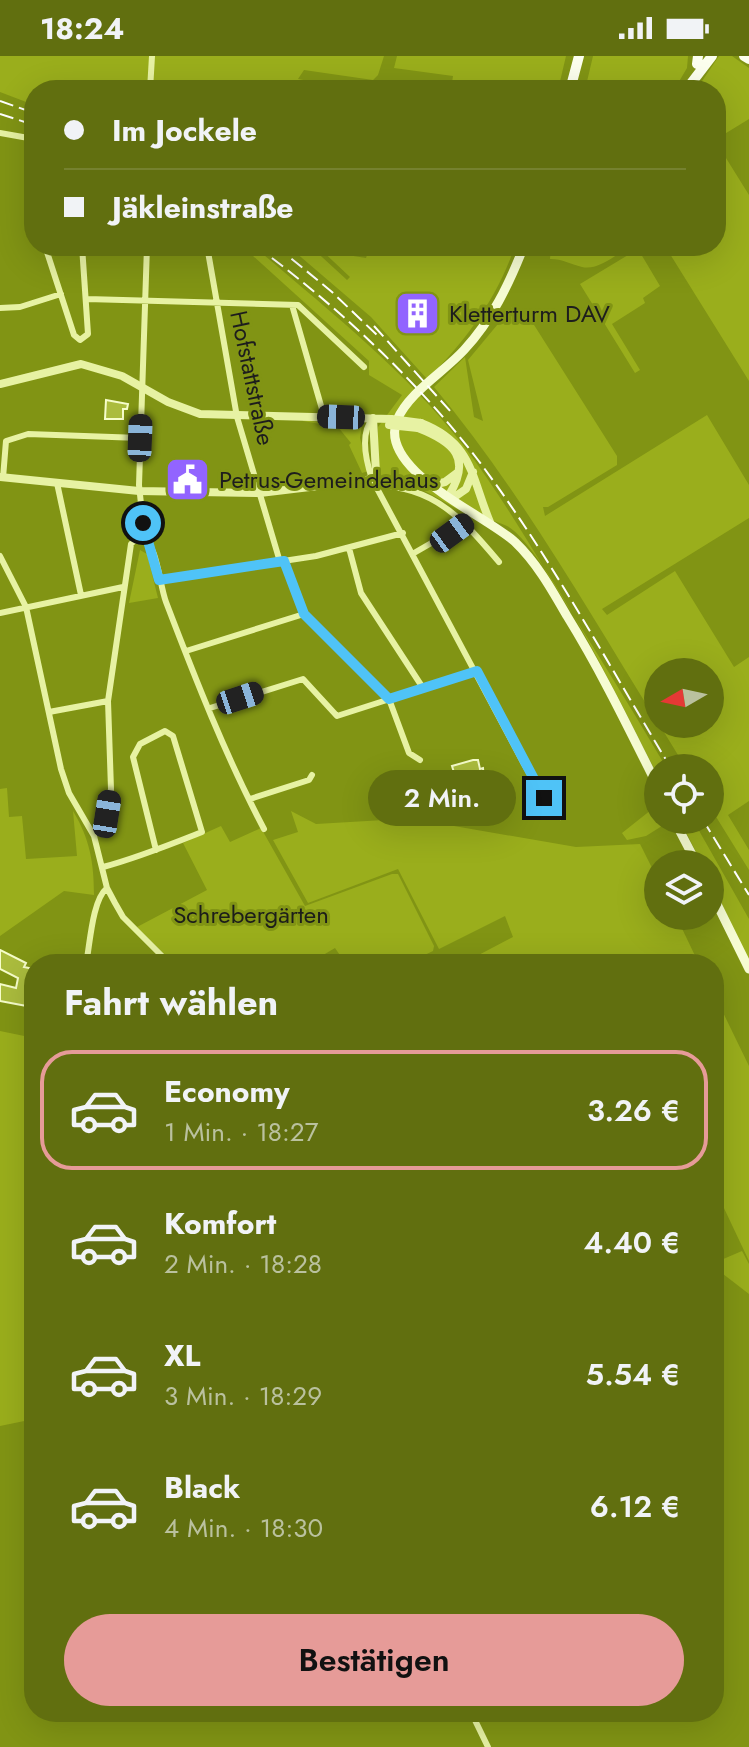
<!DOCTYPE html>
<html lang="de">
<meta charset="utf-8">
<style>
:root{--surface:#616f0f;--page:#677418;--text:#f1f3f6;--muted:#bac19e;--line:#75812f;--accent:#e69b98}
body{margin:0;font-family:Jost,sans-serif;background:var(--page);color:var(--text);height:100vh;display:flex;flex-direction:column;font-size:30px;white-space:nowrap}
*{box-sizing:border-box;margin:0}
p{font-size:26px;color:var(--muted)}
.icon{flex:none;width:44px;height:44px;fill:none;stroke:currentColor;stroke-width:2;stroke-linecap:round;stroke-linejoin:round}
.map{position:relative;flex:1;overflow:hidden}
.panel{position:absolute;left:24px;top:898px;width:700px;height:768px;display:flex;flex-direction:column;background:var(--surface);border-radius:32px;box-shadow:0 8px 32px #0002}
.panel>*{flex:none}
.hud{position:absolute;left:24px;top:24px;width:702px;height:176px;border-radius:32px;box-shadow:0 8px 32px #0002;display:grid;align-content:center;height:176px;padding:0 40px;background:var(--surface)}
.needle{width:52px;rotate:261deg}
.controls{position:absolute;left:644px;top:602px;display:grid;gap:16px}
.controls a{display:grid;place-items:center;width:80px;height:80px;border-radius:50%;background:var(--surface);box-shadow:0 8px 32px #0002;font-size:40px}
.end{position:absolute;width:36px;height:36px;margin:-18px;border:10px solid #4fc3f7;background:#111;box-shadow:0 0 0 4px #111}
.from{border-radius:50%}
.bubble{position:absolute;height:56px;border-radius:28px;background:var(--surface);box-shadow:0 8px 32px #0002;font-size:26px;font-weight:600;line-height:56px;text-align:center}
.car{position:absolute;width:24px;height:48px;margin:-24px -12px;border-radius:10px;box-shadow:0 0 6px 2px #0007;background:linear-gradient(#222 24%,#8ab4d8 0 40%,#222 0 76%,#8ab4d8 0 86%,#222 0)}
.hud b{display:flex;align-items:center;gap:28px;height:76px;font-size:30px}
.hud b+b{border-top:2px solid var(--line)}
.hud i{width:20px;height:20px;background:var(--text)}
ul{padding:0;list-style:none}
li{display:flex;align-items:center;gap:24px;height:120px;margin:0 16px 12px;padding:0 24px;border:4px solid transparent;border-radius:32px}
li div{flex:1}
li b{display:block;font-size:30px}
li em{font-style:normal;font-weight:600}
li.current{border-color:var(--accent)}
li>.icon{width:72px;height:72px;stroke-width:1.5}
h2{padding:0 40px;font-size:36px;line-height:96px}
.button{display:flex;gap:16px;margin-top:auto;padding:16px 40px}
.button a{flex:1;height:92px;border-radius:48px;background:var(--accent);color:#111;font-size:32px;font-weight:600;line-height:92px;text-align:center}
.status{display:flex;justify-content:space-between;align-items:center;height:56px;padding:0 40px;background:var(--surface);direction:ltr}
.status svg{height:22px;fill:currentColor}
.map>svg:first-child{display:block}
.green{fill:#9aae1c}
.building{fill:#abbc3d;stroke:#f6fdca;stroke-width:2}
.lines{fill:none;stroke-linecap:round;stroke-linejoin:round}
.minor{stroke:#e7f2a3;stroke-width:6}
.tertiary{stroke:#e7f2a3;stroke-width:8}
.secondary{stroke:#f6fcd2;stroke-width:9}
.primary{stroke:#fcffee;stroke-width:10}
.rail{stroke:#fff;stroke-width:2;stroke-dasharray:14 6;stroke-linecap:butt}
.tertiary-bridge{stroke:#e7f2a3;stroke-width:8}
.route{stroke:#4fc3f7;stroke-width:10}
.labels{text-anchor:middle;stroke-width:6;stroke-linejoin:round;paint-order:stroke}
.poi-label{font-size:24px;fill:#1d1d1d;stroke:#819414;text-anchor:start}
.street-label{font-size:24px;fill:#1d1d1d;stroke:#819414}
.park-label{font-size:24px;fill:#1c1d1a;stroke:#819414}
</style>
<div class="status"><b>18:24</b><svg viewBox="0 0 49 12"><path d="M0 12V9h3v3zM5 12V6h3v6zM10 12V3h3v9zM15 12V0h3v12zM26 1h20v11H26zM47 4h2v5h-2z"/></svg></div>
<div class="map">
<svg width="749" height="1691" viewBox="0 0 749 1691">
<rect width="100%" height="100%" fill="#819414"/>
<path class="green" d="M0 0H384L378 19 373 24 304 14 298 23 357 34H34V49L0 36Z
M397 0H566L558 34H451L453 20 394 12Z
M593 0H688L687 12 674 34H585Z
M719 0H732L749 12V63L718 82 716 34H696Z
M716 86 749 139V325L665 190H716Z
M242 190 257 193C328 254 405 314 463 389 496 432 524 479 552 525 590 586 627 645 663 706L662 712H658V720C634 673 546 491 507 470 493 463 475 462 461 455 434 441 415 425 383 425L377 416 378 371 402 339 369 319V305Z
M288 190H295L305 197 310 190 347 224 350 221 317 190 328 196 366 202 370 190H515C497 242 466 285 427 323L371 261Z
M551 190H566L583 199 612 190H630C617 198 598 215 582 211 570 208 563 203 550 203Z
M638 193 660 230 643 242 645 247 612 268 640 314 635 317 580 228Z
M512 251 529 261 617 400V409L548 451H543L545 460 707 359 749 429V462L602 553 607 559 675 515 734 611 749 601V745L728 759 749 794V814L710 751V712H686L659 668H710V616H658V667C587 553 520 434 434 331L465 301 474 361 483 365 468 304Z
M303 362H329L336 366 363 363 360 382 369 415 362 417 349 389 351 387 338 371 303 365Z
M140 494 147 498 158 542 129 547Z
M7 732 9 761 22 760 26 803 77 800 73 755C90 783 94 807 94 839L64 835 0 880V733Z
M656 750 658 764 664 765 662 770 646 780 627 784 622 777Z
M291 755 316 768 384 764 454 770 576 791 640 788 658 824V860H676L699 908H473L471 903 513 881 505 860 439 893 398 813 308 847 273 784 298 776Z
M680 764H693L749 863V905L710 825V808H702Z
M221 770 230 786 261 772 305 850 392 818H398L434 890 433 895 406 908H346L335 892 308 908H174L137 871 207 834 183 787Z
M714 938 749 1010V1205L714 1131Z
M0 975 34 982V1363L0 1370Z
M742 1195 749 1208V1238L714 1211V1207Z"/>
<path class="building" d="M106 344 128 348 127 353H123V363H105Z
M186 408H198V429H178V412H186Z
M473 704H478L480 713 483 712 484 723 476 728 471 722 457 726 452 710Z
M0 894 26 907 24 911 34 913 30 935 34 936 32 951 0 945V928L16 932 18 922 0 913Z"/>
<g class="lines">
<path class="minor" d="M150 34 152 0
M372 34 376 30 416 34
M0 77 34 83
M45 190 74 279 80 284 88 278 82 190
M207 190 237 361 280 506
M87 243 298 249 364 311
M292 249 324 360
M0 252 20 251 61 238
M373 362C359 378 366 405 372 423L524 708 551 754 560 761
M3 422 6 385 28 378 140 382
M57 427 81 539
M378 430C435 430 465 466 499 506
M141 478C158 490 159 527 166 546 195 622 226 701 264 773
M349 492 361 537 423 632
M414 497 466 467
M0 500 26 551 61 713 69 737 94 780 107 832 115 847 123 861 170 908
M284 505 304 558 389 643 409 697 420 704
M159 524 316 500 403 477
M0 557 123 531
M186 595 304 558
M210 652 303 623 337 660 477 615
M49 656 108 645
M250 743 309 724 312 719
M94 780 107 758 111 733 108 645 131 488 141 478 143 467 139 429 147 190
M103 811C137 802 169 789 202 776L173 680 165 675 140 688 133 701 156 794
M86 908C90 889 92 844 107 832
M471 1656 488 1691"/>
<path class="tertiary" d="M0 328 81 308 122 320 168 346 200 358 391 363
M421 367C473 387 471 421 490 466
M418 372C454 386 472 402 449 439
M0 421 139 435 260 437 368 424 376 417 373 362
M432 429 445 426 457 417
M453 442 466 433 473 416"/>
<path class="secondary" d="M524 190C509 228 492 264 464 294 444 316 409 336 397 364 377 414 484 458 515 486 537 507 552 534 567 560 601 615 629 673 658 731
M674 764 697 808
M710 834 749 913"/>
<path class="primary" d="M744 0 749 3
M697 8 698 0
M570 34 579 0
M686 34 712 0"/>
<path class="rail" d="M0 45 34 57
M0 58 34 69
M256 190C337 250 416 323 478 404 549 498 609 610 671 712
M276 190 332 236 378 280
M374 270 451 356
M703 764 749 839"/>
<path class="tertiary-bridge" d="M391 363 421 367
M389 369 418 372"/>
</g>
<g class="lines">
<path class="route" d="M143 467 141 478 148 485 159 524 284 505 304 558 389 643 477 615 544 742"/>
</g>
<defs>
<symbol id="building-square" viewBox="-11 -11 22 22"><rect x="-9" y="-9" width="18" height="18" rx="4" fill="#9264ff" stroke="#819414"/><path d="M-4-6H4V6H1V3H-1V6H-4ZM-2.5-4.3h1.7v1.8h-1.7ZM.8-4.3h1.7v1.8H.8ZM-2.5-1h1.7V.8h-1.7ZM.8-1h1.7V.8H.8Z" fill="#fff"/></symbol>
<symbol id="civic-square" viewBox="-11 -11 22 22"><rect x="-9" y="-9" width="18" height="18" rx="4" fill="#9264ff" stroke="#819414"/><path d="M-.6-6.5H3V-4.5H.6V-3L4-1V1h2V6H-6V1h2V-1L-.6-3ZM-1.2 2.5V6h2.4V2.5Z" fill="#fff"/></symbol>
</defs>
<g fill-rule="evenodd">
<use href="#building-square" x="392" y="232" width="51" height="51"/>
<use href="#civic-square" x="162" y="398" width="51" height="51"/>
</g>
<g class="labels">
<g class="poi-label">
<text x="449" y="266">Kletterturm DAV</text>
<text x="219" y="432">Petrus-Gemeindehaus</text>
</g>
<g class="street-label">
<text transform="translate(252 322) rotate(78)" y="8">Hofstattstraße</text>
</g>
<g class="park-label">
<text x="251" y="867">Schrebergärten</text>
</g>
</g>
</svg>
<div class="controls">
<a><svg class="needle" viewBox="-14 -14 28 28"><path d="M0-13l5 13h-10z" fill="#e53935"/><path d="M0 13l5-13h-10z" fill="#bac19e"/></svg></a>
<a><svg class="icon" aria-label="locate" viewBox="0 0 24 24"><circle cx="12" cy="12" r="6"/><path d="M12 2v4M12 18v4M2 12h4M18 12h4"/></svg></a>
<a><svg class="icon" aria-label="layers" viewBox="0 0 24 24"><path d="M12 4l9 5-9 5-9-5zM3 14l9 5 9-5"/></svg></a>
</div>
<i class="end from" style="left:143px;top:467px"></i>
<i class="end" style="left:544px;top:742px"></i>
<div class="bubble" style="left:368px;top:714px;width:148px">2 Min.</div>
<i class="car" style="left:341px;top:361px;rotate:272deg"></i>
<i class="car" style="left:140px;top:382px;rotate:2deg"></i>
<i class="car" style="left:452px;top:477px;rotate:54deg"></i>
<i class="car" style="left:240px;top:642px;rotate:72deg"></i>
<i class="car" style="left:107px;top:758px;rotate:9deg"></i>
<div class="hud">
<b><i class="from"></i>Im Jockele</b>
<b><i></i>Jäkleinstraße</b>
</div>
<section class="panel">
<h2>Fahrt wählen</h2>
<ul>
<li class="current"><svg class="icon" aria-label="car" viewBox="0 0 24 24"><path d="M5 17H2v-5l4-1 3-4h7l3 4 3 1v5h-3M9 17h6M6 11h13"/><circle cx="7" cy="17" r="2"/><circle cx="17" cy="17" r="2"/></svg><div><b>Economy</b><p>1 Min. · 18:27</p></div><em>3.26 €</em></li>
<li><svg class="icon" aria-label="car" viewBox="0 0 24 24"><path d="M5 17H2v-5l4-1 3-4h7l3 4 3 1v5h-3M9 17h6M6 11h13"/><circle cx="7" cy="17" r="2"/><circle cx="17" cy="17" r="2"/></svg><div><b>Komfort</b><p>2 Min. · 18:28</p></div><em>4.40 €</em></li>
<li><svg class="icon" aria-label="car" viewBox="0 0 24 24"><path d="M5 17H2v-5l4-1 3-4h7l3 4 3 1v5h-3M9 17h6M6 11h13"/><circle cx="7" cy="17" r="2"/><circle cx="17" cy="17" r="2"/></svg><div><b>XL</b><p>3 Min. · 18:29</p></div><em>5.54 €</em></li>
<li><svg class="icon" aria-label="car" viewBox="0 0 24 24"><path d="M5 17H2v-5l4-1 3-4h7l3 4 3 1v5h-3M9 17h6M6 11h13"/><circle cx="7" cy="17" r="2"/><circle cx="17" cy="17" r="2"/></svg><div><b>Black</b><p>4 Min. · 18:30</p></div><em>6.12 €</em></li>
</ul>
<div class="button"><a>Bestätigen</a></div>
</section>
</div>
